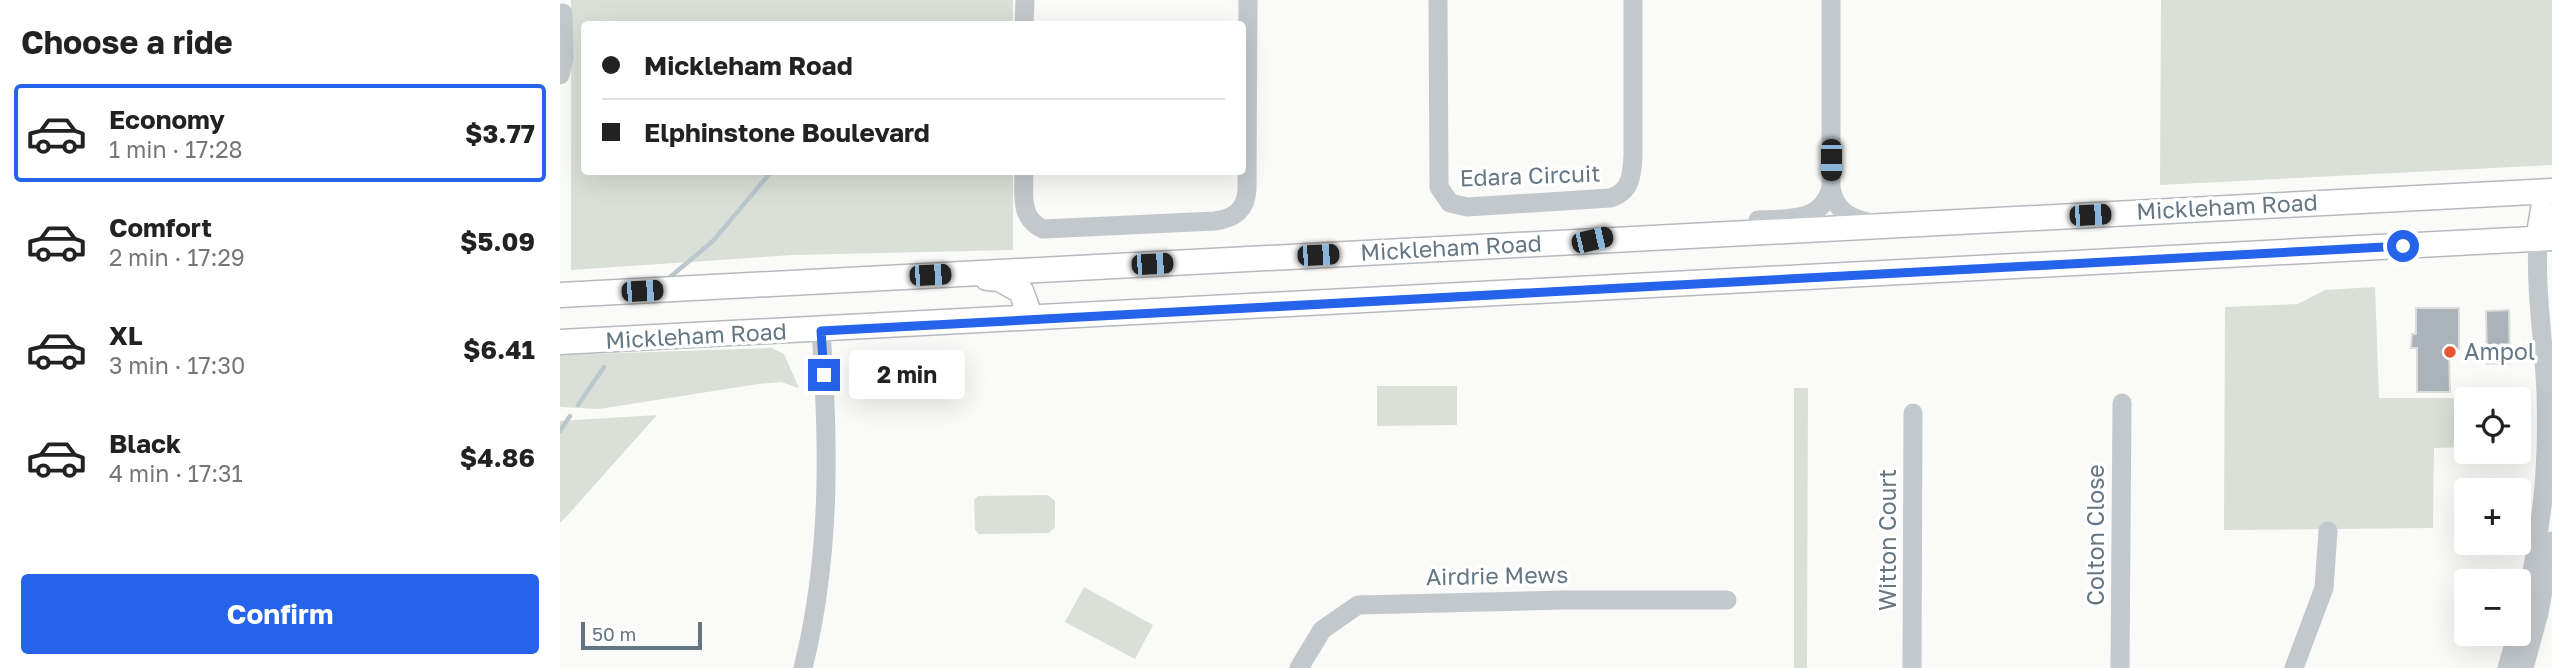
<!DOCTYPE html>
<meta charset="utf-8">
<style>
:root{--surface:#fff;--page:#f6f6f6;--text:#222;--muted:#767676;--line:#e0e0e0;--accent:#2563eb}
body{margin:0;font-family:"Golos Text",sans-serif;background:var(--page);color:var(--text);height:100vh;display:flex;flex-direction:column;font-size:26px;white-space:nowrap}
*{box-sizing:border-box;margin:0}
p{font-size:23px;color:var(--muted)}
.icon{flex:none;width:38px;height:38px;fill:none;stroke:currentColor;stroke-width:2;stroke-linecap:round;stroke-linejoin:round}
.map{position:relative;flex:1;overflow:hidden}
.drawer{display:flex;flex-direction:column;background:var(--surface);width:560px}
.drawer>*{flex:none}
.hud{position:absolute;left:21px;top:21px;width:665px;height:154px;border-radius:7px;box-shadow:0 7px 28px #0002;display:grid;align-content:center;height:154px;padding:0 21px;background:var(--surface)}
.buttons{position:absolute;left:1894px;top:387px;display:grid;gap:14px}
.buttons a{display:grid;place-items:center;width:77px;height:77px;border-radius:7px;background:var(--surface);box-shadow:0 7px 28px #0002;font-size:35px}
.scale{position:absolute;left:21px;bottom:18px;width:121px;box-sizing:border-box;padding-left:7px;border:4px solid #657683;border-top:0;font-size:19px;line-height:24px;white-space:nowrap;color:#657683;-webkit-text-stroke:5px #fff;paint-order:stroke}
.end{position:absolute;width:32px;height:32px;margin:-16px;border:9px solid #2563eb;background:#fff;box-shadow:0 0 0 4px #fff}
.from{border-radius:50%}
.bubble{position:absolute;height:49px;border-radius:7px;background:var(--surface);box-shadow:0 7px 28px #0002;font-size:23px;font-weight:700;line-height:49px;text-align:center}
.car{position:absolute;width:21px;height:42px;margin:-21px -10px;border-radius:9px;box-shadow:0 0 5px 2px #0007;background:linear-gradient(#222 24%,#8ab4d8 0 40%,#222 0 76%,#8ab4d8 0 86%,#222 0)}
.hud b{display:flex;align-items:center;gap:24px;height:66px;font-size:26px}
.hud b+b{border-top:2px solid var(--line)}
.hud i{width:18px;height:18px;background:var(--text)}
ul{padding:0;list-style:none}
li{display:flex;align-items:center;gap:21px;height:98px;margin:0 14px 10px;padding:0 7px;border:4px solid transparent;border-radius:7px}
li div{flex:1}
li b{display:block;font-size:26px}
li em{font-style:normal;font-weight:700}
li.current{border-color:var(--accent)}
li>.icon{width:63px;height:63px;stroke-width:1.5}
h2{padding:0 21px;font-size:32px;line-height:84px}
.button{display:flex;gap:14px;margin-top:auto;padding:14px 21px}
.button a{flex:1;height:80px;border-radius:7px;background:var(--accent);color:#fff;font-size:28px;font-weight:700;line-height:80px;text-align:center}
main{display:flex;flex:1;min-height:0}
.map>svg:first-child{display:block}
.green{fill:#dadfd7}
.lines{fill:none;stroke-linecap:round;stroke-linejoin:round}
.stream{stroke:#bbc7cb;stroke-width:4.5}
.building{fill:#aab3b9;stroke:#dcdcda;stroke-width:2}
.major-casing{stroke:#b5babe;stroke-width:27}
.minor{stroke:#c3c8cc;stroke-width:19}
.major{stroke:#fff;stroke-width:24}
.route{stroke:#2563eb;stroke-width:9}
.poi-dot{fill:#e4572e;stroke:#fff;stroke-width:2.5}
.labels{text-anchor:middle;stroke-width:7;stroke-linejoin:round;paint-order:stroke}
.street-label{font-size:23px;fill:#657683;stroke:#fff}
.poi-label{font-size:23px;fill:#657683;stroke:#fff;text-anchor:start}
</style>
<main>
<section class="drawer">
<h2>Choose a ride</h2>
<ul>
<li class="current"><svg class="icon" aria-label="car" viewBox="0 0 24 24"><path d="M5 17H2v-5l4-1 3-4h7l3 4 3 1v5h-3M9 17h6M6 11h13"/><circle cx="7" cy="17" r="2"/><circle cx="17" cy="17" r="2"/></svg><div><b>Economy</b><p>1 min · 17:28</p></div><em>$3.77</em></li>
<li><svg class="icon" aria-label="car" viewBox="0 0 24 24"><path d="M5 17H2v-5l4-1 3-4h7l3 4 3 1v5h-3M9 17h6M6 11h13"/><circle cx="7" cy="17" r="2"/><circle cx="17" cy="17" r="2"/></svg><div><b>Comfort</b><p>2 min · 17:29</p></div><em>$5.09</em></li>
<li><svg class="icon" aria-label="car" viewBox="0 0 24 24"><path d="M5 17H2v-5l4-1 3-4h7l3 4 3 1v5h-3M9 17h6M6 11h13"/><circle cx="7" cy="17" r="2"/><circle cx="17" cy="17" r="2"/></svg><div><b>XL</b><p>3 min · 17:30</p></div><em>$6.41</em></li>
<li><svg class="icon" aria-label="car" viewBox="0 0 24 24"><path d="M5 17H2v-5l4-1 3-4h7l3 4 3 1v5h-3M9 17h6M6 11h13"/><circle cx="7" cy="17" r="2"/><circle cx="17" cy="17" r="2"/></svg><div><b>Black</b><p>4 min · 17:31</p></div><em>$4.86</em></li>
</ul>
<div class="button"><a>Confirm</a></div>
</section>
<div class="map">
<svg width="1992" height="668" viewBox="0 0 1992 668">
<rect width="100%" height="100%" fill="#fafaf8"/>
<path class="green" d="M11 0H453V24H24V172H453V250L232 255 11 270Z
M1601 0H1992V165L1600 185Z
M1815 287 1819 398H1964V448H1958V399H1906V447L1874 448 1873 528 1664 530 1665 307 1738 304 1765 290Z
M212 348 224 354 239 388 221 382 198 384 39 409 0 407V355Z
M817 386H897V425L817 426Z
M1234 388H1248L1247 668H1234Z
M97 415 6 517 0 523V421Z
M488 495 495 501V527L489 533 419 534 415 530 414 500 418 496Z
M524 587 593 625 575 659 505 622Z"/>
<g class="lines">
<path class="stream" d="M109 278 153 241 211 172
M18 405 44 367
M0 431 10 416"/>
</g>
<path class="building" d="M1856 308H1899V349H1889L1890 392H1857V348H1851L1852 334H1856Z
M1949 310 1950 363 1927 364 1926 311Z"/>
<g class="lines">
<defs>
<path id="major" d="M1978 239 1986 192
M427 278 439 279 461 291 468 310 456 318
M0 295 1992 191
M0 342 1992 238"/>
</defs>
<use href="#major" class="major-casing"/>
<path class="minor" d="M878 0 879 187 890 203 907 207 1050 198C1071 192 1072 175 1073 156V0
M1271 0V187C1275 211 1289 218 1312 223
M464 24 465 0
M0 75 4 58 3 13
M464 172C464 194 459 218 483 229L655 221C675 218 686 210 687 189L688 0
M1198 220C1228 219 1263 222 1271 187
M1958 631C1979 555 1989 472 1986 393 1984 342 1975 290 1978 239
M243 668C271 556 269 445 261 331
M739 668 762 630 798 605 1002 600H1167
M1352 668 1353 413
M1560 668 1562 403
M1734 668 1764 588 1768 531
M1947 668 1957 634
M1964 668 1979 613 1992 541"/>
<use href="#major" class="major"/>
</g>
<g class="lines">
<path class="route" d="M264 375 261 331 1843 246"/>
</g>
<circle class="poi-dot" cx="1890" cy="352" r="7"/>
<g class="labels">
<g class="street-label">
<text transform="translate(970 176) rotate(-2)" y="8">Edara Circuit</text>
<text transform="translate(1667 207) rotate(-3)" y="8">Mickleham Road</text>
<text transform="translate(891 248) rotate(-3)" y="8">Mickleham Road</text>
<text transform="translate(136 336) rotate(-3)" y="8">Mickleham Road</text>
<text transform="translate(1536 535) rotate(-90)" y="8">Colton Close</text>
<text transform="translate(1328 540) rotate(-90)" y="8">Witton Court</text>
<text transform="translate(937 576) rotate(-1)" y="8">Airdrie Mews</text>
</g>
<g class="poi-label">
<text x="1904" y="360">Ampol</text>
</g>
</g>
</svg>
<div class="buttons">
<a><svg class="icon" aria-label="locate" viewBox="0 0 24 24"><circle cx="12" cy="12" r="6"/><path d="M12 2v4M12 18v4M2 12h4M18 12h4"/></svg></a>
<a>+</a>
<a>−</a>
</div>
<div class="scale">50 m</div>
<i class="end from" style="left:1843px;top:246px"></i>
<i class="end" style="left:264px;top:375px"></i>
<div class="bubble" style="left:289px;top:350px;width:116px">2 min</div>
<i class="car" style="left:1271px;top:160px;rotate:180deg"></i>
<i class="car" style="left:1530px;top:215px;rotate:87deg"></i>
<i class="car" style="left:1032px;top:240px;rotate:77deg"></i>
<i class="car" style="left:758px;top:255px;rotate:87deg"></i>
<i class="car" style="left:592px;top:264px;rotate:87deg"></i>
<i class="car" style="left:370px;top:275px;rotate:87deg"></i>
<i class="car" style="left:82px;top:291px;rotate:87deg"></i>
<div class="hud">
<b><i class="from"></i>Mickleham Road</b>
<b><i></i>Elphinstone Boulevard</b>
</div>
</div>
</main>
